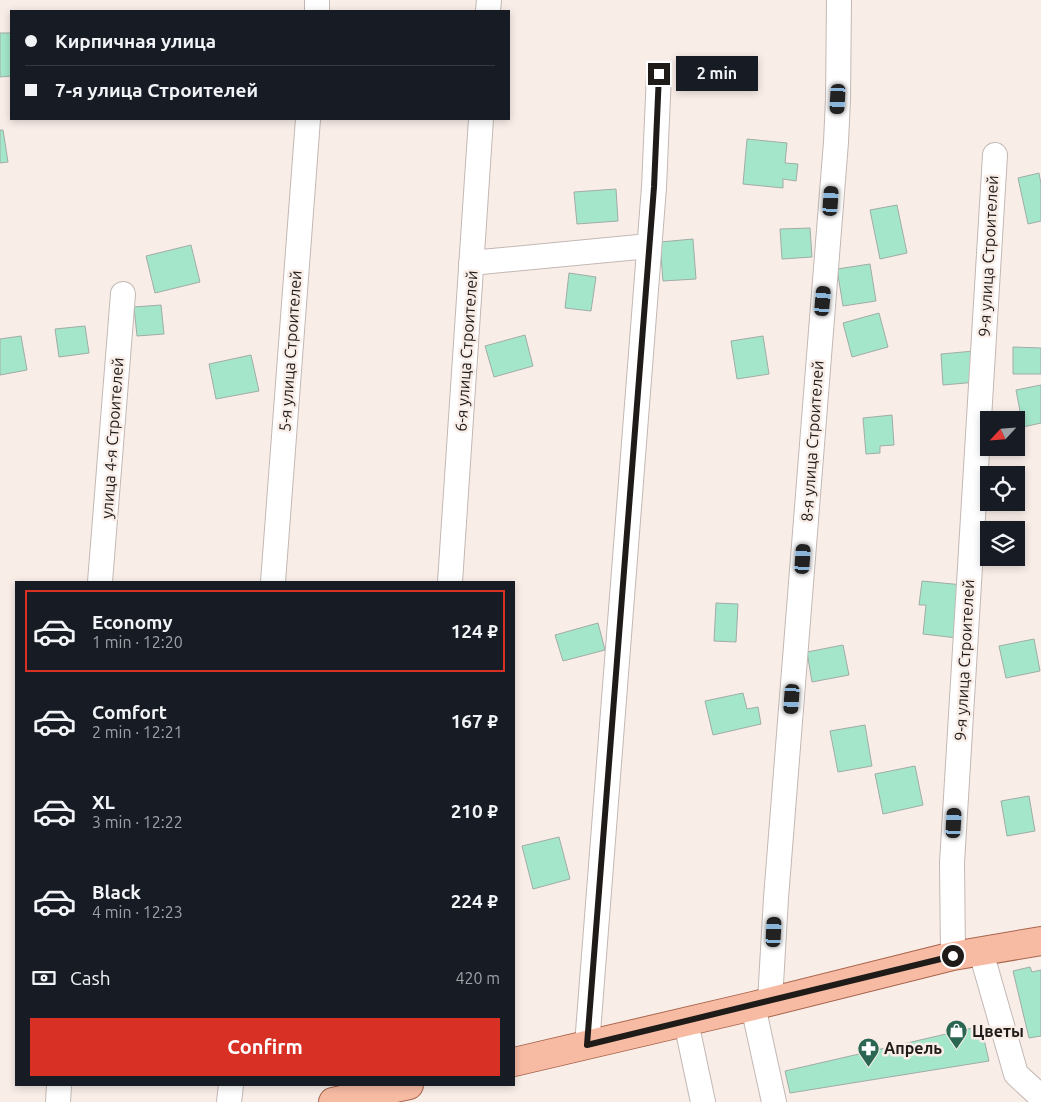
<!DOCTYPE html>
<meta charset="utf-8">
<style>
:root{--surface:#171b24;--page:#20242c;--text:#f1f3f6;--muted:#9ea1a6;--line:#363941;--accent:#d93025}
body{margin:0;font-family:Ubuntu,sans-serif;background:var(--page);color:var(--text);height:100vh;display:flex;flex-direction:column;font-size:19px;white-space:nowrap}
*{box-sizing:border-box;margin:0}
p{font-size:16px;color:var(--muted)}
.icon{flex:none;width:28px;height:28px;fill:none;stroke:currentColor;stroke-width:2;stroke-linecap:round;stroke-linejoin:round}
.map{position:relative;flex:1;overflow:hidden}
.drawer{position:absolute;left:15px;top:581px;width:500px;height:505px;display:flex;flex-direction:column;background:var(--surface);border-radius:0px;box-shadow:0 2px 8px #0003}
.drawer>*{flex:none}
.hud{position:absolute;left:10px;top:10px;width:500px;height:110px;border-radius:0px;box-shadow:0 2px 8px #0003;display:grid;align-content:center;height:110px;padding:0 15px;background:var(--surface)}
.needle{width:32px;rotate:244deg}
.buttons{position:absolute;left:980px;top:411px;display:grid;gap:10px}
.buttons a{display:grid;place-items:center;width:45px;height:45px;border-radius:0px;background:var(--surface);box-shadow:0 2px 8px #0003;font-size:25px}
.end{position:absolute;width:22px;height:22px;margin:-11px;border:6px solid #1f1b19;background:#fff;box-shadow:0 0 0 2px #fff}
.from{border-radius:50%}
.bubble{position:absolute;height:35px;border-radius:0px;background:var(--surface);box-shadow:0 2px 8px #0003;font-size:16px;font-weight:700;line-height:35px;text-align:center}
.car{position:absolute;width:15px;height:30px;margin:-15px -8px;border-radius:6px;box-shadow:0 0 4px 1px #0007;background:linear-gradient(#222 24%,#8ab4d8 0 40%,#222 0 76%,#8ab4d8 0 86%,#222 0)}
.hud b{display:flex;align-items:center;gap:18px;height:48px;font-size:19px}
.hud b+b{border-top:1px solid var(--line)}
.hud i{width:12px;height:12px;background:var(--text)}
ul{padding:9px 0 0;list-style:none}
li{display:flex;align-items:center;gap:15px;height:82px;margin:0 10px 8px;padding:0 5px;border:2px solid transparent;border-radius:0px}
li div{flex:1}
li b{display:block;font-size:19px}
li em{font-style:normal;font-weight:700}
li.active{border-color:var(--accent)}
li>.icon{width:45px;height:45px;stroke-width:1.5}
.pay{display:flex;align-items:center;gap:12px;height:55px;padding:0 15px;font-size:19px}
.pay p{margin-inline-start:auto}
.primary-button{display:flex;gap:10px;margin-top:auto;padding:10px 15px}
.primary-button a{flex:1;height:58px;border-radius:0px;background:var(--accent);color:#fff;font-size:20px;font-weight:700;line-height:58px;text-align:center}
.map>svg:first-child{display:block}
.building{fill:#a4e6ca;stroke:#a1aca7}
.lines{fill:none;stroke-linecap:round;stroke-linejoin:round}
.minor-casing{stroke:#c3b8b4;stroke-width:26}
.major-casing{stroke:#a8654c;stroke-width:30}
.minor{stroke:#fff;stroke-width:24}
.major{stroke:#f7bba4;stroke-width:28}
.route{stroke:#1f1b19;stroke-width:6}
.labels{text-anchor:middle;stroke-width:5;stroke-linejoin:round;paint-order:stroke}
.street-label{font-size:16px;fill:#1f1b19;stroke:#f9ede8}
.poi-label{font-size:16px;font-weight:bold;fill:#1f1b19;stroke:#f9ede8;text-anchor:start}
</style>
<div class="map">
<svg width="1041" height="1102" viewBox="0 0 1041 1102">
<rect width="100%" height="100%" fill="#f9ede8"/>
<path class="building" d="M0 33H11V76L0 77Z
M0 130H3L8 162 0 163Z
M747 139 787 143 785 163 798 164 796 181 783 179V188L743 184Z
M1039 173 1041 184V221L1028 224 1018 178Z
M616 189 618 221 577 224 574 192Z
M897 205 907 253 880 259 870 210Z
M810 228 812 257 782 259 780 229Z
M693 239 696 279 663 281 660 242Z
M191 245 200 282 155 293 146 256Z
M870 264 876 301 843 306 837 269Z
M569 273 596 277 591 311 565 308Z
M161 305 164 334 137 336 134 307Z
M879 313 888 347 852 357 843 323Z
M85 326 89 353 59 357 55 329Z
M525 335 533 366 494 377 485 346Z
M21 336 27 370 0 375V339Z
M763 336 769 374 737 379 731 341Z
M1013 347 1041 348V374H1013Z
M974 351 977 382 943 385 941 354Z
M251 355 259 391 216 399 209 364Z
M1041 385V423L1023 427 1016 390Z
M892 415 894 445 880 446V453L866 454 863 418Z
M922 581 963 585 957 638 923 634 926 605H919Z
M716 603 738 604 736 642 714 641Z
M598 623 605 650 563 661 555 635Z
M1034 639 1040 671 1006 678 999 646Z
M843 645 849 675 812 682 807 652Z
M743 693 747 709 758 707 761 724 713 735 705 701Z
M865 725 872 766 838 772 830 731Z
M915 766 923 805 883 814 875 774Z
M1029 796 1035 831 1007 836 1001 801Z
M559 837 570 879 533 889 522 846Z
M1030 967 1032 972 1041 970V1036L1029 1038 1013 971Z
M981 1026 989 1061 790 1093 785 1071Z"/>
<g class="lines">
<defs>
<path id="minor" d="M317 11V0
M488 11 489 0
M471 263 649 246
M100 582 123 294
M273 582 308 119
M450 582 481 119
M981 952 1016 1074 1041 1097
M953 956 952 863 995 155
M770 1001 776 898 836 142 838 99 839 0
M753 1006 774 1102
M686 1022 703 1102
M587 1045 654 187 659 74
M58 1102 59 1085
M229 1102 231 1085"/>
<path id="major" d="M514 1062 753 1006 953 956 1041 941
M333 1102 409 1085"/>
</defs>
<use href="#minor" class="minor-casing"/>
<use href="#major" class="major-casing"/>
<use href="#minor" class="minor"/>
<use href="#major" class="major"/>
</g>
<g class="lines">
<path class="route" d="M659 74 654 187 587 1045 953 956"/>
</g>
<defs>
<symbol id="shop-pin" viewBox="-11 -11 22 30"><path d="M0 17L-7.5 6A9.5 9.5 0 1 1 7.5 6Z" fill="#2a6651" stroke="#f9ede8"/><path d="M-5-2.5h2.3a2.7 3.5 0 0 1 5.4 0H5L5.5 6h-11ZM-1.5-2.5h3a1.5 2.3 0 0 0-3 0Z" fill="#fff"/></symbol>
<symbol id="pharmacy-pin" viewBox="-11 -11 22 30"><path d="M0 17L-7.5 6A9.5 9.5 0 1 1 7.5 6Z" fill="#2a6651" stroke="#f9ede8"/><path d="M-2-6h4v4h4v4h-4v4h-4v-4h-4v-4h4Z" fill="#fff"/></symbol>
</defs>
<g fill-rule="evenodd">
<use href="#shop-pin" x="944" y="1018" width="25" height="34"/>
<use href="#pharmacy-pin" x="856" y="1036" width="25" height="34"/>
</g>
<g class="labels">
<g class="street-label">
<text transform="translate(988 256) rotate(-87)" y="6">9-я улица Строителей</text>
<text transform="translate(290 351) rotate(-86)" y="6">5-я улица Строителей</text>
<text transform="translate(466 351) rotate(-86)" y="6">6-я улица Строителей</text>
<text transform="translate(112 438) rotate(-86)" y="6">улица 4-я Строителей</text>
<text transform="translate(812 441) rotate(-86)" y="6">8-я улица Строителей</text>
<text transform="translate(964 660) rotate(-87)" y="6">9-я улица Строителей</text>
</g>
<g class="poi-label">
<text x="972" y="1037">Цветы</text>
<text x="884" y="1054">Апрель</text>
</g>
</g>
</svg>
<div class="buttons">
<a><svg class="needle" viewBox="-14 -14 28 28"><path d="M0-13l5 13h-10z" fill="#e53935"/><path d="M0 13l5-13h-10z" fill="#9ea1a6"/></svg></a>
<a><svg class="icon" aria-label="locate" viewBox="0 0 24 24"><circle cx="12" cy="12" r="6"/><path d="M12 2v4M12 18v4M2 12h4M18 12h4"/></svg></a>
<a><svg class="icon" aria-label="layers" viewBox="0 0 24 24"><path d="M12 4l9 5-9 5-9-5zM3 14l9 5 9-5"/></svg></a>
</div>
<i class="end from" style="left:953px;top:956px"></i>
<i class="end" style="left:659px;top:74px"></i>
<div class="bubble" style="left:676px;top:56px;width:82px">2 min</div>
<i class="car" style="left:838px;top:99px;rotate:183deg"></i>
<i class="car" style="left:831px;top:201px;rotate:4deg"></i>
<i class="car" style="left:823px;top:301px;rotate:5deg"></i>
<i class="car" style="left:803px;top:559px;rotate:4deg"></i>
<i class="car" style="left:792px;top:699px;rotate:184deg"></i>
<i class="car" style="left:954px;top:823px;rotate:3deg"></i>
<i class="car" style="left:774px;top:932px;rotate:3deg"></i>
<div class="hud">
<b><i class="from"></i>Кирпичная улица</b>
<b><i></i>7-я улица Строителей</b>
</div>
<section class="drawer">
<ul>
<li class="active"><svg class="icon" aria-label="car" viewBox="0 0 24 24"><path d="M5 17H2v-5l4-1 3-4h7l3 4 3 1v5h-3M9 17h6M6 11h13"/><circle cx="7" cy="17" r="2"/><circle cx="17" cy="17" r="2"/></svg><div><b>Economy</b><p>1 min · 12:20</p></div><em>124 ₽</em></li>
<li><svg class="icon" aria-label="car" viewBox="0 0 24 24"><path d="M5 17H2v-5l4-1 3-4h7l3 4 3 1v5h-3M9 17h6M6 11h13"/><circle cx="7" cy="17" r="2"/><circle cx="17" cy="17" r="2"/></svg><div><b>Comfort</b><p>2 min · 12:21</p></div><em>167 ₽</em></li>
<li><svg class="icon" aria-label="car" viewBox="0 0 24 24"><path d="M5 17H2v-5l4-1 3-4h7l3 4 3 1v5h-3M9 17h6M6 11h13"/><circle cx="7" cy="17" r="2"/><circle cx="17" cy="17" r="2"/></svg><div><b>XL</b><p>3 min · 12:22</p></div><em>210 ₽</em></li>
<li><svg class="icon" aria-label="car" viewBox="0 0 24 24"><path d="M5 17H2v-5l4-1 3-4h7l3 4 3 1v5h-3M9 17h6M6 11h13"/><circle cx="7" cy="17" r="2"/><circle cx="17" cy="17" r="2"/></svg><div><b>Black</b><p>4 min · 12:23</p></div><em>224 ₽</em></li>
</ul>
<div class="pay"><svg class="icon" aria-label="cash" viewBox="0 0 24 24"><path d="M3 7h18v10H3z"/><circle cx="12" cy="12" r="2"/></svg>Cash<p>420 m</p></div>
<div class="primary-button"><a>Confirm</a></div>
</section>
</div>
